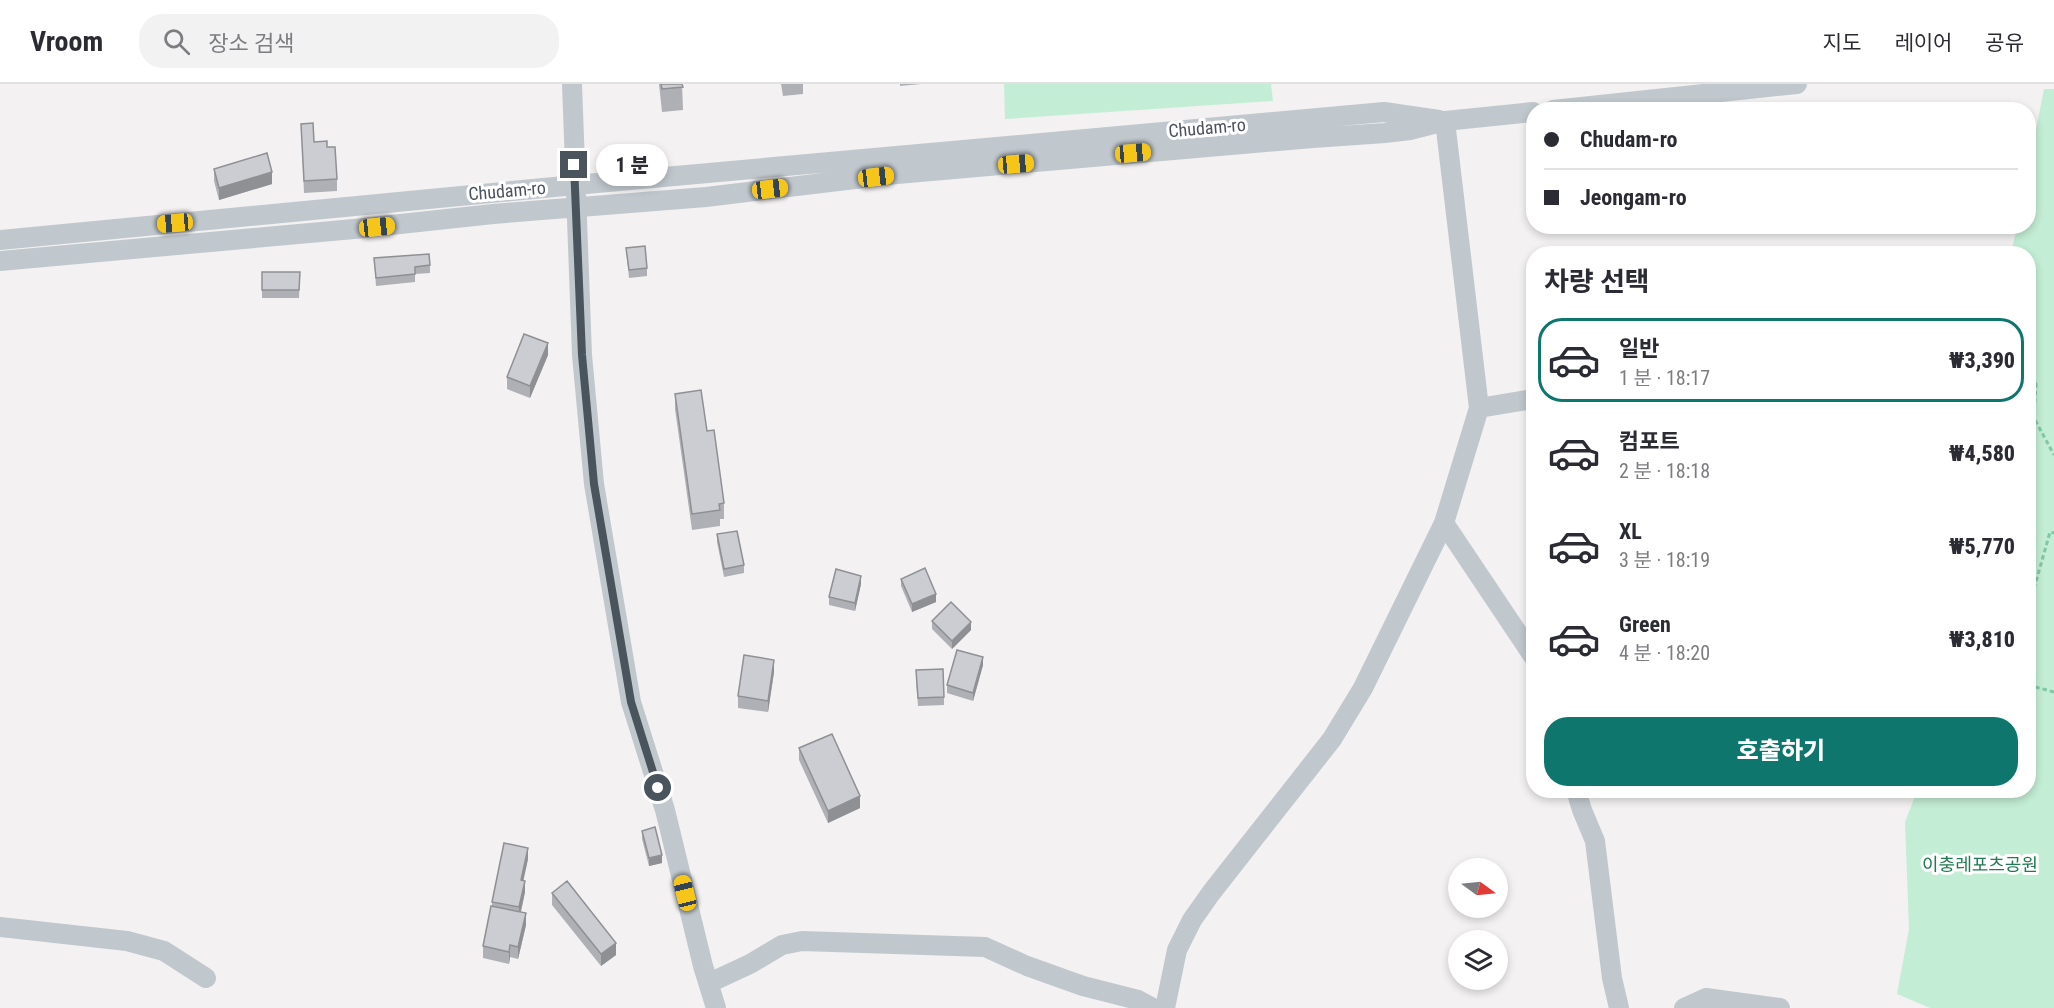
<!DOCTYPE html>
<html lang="ko">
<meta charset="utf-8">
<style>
:root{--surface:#fff;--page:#f2f2f3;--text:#2b2b33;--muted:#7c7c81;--line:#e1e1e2;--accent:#0f766e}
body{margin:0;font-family:"Roboto Condensed","Noto Sans KR",sans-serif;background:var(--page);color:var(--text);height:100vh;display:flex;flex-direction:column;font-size:22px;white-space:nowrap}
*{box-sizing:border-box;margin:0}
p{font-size:20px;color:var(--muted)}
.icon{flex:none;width:33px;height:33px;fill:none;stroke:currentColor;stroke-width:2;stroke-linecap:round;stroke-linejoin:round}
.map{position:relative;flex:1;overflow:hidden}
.details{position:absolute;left:1526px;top:162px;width:510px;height:552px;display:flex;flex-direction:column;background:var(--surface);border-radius:24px;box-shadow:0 3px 9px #0003}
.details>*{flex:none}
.banner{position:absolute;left:1526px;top:18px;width:510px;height:132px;border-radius:24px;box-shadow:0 3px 9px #0003;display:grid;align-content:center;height:132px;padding:0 18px;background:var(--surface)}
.needle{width:39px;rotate:105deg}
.fabs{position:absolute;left:1448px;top:774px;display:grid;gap:12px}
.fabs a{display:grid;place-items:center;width:60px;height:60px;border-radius:50%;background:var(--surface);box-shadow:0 3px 9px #0003;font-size:30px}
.end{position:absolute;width:27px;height:27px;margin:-14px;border:8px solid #4a545d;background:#fff;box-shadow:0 0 0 3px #fff}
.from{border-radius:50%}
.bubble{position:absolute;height:42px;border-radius:21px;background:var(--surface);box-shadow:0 3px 9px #0003;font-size:20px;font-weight:800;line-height:42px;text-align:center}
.car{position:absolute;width:18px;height:36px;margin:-18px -9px;border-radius:8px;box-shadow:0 0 4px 2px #0007;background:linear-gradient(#f5c518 24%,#345 0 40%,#f5c518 0 76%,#345 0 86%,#f5c518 0)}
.banner b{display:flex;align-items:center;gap:21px;height:57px;font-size:22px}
.banner b+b{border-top:2px solid var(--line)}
.banner i{width:15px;height:15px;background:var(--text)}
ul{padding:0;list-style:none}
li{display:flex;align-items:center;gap:18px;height:84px;margin:0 12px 9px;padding:0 6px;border:3px solid transparent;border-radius:24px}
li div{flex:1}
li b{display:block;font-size:22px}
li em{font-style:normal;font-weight:800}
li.current{border-color:var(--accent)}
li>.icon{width:54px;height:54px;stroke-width:1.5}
h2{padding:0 18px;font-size:27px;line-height:72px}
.button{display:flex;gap:12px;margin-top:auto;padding:12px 18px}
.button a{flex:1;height:69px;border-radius:24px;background:var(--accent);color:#fff;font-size:24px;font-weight:800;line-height:69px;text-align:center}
header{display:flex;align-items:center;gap:36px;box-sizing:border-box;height:84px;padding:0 30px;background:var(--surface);border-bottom:2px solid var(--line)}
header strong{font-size:28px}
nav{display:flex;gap:33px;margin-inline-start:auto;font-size:21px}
.search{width:420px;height:54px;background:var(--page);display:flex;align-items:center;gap:15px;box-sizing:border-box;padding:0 21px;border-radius:24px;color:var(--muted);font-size:22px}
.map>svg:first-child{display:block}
.green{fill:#c4edd5}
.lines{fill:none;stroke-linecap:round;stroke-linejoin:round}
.path{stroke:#7ec8a6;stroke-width:3;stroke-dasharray:4.5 3;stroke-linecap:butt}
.minor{stroke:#c0c8ce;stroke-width:20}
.wall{fill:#afb0b5}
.shaded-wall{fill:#8e9094}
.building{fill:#cbcdd3;stroke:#8e9094;stroke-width:1.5}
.route{stroke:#4a545d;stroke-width:8}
.labels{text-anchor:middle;stroke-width:6;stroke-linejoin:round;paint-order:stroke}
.street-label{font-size:18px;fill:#4a545d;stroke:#fff}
.park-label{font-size:18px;fill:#1f7b50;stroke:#fff}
</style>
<header>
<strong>Vroom</strong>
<div class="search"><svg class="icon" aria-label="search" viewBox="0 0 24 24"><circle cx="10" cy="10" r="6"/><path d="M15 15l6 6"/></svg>장소 검색</div>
<nav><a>지도</a><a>레이어</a><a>공유</a></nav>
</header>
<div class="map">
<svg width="2054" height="924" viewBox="0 0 2054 924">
<rect width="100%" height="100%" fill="#f3f1f1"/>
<path class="green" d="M1004 0H1271L1273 17 1005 35Z
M2044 5H2054V924H1930L1897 910 1909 845 1905 738 1917 707 2028 706V170L2011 169 2017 143 2028 142V86Z"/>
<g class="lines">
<path class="path" d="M2028 298 2036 300 2034 334 2054 371
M2028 526 2050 448 2054 449
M2028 601 2054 608"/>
<path class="minor" d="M572 0 582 271 594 400 631 618 665 726 703 882 716 924
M1553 26 1797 0
M0 156 575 101 1384 28 1439 36
M0 177 354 145 493 130 706 113 897 90 1313 54 1385 49 1410 46 1445 37 1533 28
M1479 324 1533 315
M1444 439 1533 572
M1576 706 1582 726 1595 757 1612 894 1619 924
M0 843 127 857 164 867 206 894
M709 899 750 880 782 861 802 857 985 863 1027 882 1083 902 1138 916 1153 924
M1165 924 1177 866 1192 836 1211 809 1332 655 1363 604 1444 439 1479 324 1445 37
M1684 924 1706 914 1780 924"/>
</g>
<path class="wall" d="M659 0H682L683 26 662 28Z
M781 0H803V10L783 12Z
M900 0H921L900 2Z
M301 40 314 58 327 63 337 95V107L304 109Z
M214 85 272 100 219 116 214 97Z
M626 164 647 184V192L629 194Z
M374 174 430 181V189L415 190V198L376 202Z
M262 188H300L299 214H262Z
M548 271 530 314 507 305V293Z
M675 310 707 347 724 419V435H720V442L692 446 675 325Z
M717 450 744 481V489L724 493 717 458Z
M901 495 936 518 912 528 901 502Z
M861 500 855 527 829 521V513Z
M932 537 971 546 952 565 932 545Z
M983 581 973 617 947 609V601Z
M774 588 768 628 738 624V612Z
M916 594 944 613V621L918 622Z
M799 664 860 724 828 739 799 676Z
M642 747 662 779 649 782 642 755Z
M528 775 523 796 525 808 521 828 526 841 518 875 510 873 509 880 483 874V862L492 822V818Z
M552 809 616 871 601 882 552 821Z"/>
<path class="shaded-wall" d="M272 88V100L219 116V104Z
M548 259V271L530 314V302Z
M861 492V500L855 527V519Z
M936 510V518L912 528V520Z
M971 538V546L952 565V557Z
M983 573V581L973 617V609Z
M774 576V588L768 628V617Z
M860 712V724L828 739V727Z
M528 764V775L521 808V796Z
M662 771V779L649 782V774Z
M525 797V808L519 835V823Z
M526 829V841L518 875V863Z
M616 859V871L601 882V870Z
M510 861V873L509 880V868Z"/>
<path class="building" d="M661 0H682L683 3 662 5Z
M313 39 314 58 327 57V63H335L337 95 304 97 301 40Z
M267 69 272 88 219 104 214 85Z
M645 162 647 184 629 186 626 164Z
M429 170 430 181 415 183V190L376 194 374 174Z
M262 188H300L299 206H262Z
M524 250 548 259 530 302 507 293Z
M701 306 707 347 714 346 724 419 719 420 720 426 692 430 675 310Z
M737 447 744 481 724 485 717 450Z
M925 484 936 510 912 520 901 495Z
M836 485 861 492 855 519 829 513Z
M951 518 971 538 952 557 932 537Z
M957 566 983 573 973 609 947 601Z
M744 571 774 576 768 617 738 612Z
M943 585 944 613 918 614 916 586Z
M832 650 860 712 828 727 799 664Z
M655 743 662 771 649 774 642 747Z
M504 759 528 764 521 796 525 797 519 823 492 818Z
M567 797 616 859 601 870 552 809Z
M491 822 526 829 518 863 510 861 509 868 483 862Z"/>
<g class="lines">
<path class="route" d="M574 81 582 271 594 400 631 618 658 704"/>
</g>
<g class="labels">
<g class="street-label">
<text transform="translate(1207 44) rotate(-5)" y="6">Chudam-ro</text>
<text transform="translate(507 107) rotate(-5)" y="6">Chudam-ro</text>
</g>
<g class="park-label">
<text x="1980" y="787">이충레포츠공원</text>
</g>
</g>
</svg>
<div class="fabs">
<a><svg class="needle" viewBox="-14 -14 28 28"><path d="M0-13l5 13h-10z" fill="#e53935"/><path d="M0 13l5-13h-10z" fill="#7c7c81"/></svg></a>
<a><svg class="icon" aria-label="layers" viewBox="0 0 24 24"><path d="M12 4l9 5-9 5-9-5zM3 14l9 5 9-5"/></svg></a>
</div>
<i class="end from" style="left:658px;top:704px"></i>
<i class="end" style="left:574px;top:81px"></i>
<div class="bubble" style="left:596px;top:60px;width:72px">1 분</div>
<i class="car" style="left:1133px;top:69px;rotate:85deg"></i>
<i class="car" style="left:1016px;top:80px;rotate:85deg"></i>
<i class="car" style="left:876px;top:93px;rotate:83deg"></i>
<i class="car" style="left:770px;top:105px;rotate:83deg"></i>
<i class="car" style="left:175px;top:139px;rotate:265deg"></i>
<i class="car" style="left:377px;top:143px;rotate:84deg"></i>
<i class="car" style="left:685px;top:809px;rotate:346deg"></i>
<div class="banner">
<b><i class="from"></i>Chudam-ro</b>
<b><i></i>Jeongam-ro</b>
</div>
<section class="details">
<h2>차량 선택</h2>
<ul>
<li class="current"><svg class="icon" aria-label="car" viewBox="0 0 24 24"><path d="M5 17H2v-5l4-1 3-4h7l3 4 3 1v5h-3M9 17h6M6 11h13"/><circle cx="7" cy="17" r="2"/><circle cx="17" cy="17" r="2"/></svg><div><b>일반</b><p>1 분 · 18:17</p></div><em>₩3,390</em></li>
<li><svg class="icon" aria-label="car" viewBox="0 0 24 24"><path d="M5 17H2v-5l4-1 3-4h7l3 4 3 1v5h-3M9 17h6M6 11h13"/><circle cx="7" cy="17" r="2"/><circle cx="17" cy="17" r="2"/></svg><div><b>컴포트</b><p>2 분 · 18:18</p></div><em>₩4,580</em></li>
<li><svg class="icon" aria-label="car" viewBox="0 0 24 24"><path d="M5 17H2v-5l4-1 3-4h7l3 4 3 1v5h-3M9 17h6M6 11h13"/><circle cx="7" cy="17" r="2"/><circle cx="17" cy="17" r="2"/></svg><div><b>XL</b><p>3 분 · 18:19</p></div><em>₩5,770</em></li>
<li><svg class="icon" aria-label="car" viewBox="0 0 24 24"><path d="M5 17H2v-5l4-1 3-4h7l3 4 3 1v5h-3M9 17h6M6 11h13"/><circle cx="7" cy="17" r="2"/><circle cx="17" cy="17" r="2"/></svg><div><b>Green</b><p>4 분 · 18:20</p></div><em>₩3,810</em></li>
</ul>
<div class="button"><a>호출하기</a></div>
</section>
</div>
